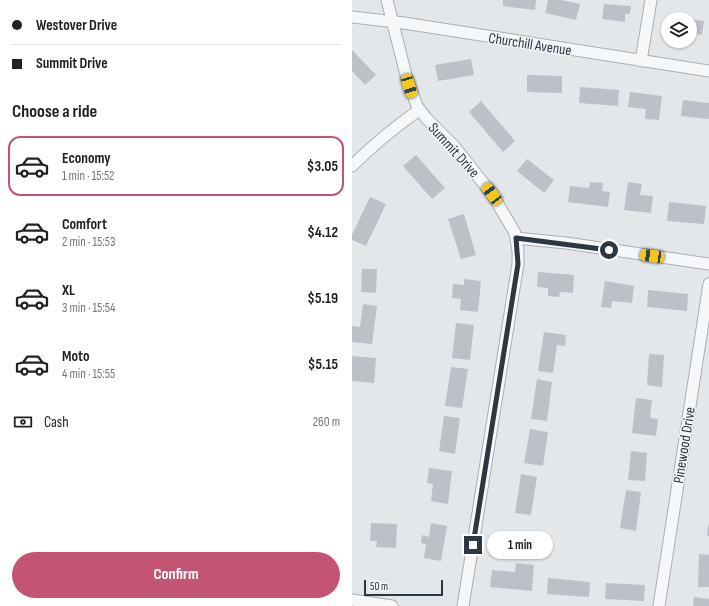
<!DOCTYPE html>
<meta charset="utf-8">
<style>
:root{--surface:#fff;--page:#f2f2f2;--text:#222;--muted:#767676;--line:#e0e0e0;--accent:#c45474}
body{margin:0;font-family:"Sofia Sans Condensed",sans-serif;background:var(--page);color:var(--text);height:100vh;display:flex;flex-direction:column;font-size:15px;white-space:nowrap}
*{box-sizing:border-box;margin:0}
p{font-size:13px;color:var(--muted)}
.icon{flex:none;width:22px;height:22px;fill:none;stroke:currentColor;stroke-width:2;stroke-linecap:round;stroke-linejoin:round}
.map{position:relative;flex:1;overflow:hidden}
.panel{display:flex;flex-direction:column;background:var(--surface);width:352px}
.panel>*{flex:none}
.top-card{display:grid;align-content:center;height:88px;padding:0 12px;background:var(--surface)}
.fabs{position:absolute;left:309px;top:12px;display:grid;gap:8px}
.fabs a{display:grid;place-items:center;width:36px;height:36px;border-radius:50%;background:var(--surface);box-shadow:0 1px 3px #0004;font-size:20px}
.scale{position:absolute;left:12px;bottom:10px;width:79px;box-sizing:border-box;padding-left:4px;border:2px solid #2c3741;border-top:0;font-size:11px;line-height:14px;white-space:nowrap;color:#2c3741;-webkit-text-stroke:3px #f3f5f8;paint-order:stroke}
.end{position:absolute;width:18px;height:18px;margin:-9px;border:5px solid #2c3741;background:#fff;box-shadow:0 0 0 2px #fff}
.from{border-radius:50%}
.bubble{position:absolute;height:28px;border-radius:14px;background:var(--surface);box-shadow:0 1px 3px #0004;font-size:13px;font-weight:700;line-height:28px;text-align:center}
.car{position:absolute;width:12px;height:24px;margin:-12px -6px;border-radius:5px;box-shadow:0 0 3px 1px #0007;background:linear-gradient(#f5c518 24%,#345 0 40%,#f5c518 0 76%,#345 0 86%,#f5c518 0)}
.top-card b{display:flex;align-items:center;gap:14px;height:38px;font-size:15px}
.top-card b+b{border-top:1px solid var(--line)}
.top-card i{width:10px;height:10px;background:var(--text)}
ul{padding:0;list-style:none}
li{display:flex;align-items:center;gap:12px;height:60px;margin:0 8px 6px;padding:0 4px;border:2px solid transparent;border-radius:12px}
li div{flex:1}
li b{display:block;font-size:15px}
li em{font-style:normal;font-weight:700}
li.selected{border-color:var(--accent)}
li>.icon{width:36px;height:36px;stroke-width:1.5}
h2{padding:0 12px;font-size:18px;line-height:48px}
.pay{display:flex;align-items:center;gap:10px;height:44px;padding:0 12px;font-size:15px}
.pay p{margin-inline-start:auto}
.cta{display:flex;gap:8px;margin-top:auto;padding:8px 12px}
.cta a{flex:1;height:46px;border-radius:24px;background:var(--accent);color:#fff;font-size:16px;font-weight:700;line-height:46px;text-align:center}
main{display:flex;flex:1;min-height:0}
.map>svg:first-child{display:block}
.building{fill:#bbc1c7}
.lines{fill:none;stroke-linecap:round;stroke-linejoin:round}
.street-casing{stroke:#a8afb4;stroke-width:13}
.street{stroke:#f6f7f9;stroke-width:11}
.route{stroke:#2c3741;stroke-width:5}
.labels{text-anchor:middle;stroke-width:3;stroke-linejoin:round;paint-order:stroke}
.street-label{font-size:15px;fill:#2c3741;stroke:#f3f5f8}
</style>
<main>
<section class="panel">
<div class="top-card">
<b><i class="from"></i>Westover Drive</b>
<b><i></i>Summit Drive</b>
</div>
<h2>Choose a ride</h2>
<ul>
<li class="selected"><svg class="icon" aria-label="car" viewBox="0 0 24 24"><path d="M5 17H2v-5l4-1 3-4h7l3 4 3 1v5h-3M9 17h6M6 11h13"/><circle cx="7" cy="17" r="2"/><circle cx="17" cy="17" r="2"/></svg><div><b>Economy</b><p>1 min · 15:52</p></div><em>$3.05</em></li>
<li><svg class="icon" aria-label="car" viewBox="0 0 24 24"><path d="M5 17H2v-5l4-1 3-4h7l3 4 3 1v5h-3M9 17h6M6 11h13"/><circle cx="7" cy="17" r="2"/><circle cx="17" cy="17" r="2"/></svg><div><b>Comfort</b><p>2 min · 15:53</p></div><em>$4.12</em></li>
<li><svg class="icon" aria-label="car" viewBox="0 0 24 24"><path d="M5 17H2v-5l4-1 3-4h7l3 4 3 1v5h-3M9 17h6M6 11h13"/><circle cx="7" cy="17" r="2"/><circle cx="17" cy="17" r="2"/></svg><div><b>XL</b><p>3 min · 15:54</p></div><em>$5.19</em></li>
<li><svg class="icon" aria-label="car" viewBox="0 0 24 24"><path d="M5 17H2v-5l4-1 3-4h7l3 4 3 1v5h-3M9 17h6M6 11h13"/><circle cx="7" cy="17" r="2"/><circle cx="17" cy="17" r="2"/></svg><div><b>Moto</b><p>4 min · 15:55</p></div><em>$5.15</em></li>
</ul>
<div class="pay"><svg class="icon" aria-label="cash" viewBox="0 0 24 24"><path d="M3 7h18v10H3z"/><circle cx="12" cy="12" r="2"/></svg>Cash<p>260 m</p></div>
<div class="cta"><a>Confirm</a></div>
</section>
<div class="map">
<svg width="357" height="606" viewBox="0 0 357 606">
<rect width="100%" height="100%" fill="#e3e7ea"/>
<path class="building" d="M151 0H184L183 10 151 6Z
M196 0H209L228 4 224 20 193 13Z
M252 4 279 6 278 14H273V22L250 19Z
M318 16 335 18 334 19H317Z
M338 19 352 21 350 35 338 33Z
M0 50 24 75 13 85 0 71Z
M119 59 122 75 86 81 83 65Z
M175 75 210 76V93L175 92Z
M228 87 267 90 266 106 227 103Z
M278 92 310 96 307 120 293 119 294 109 276 107Z
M331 100 357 103V119L329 116Z
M129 101 163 141 151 152 117 112Z
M64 155 93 188 80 199 51 166Z
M175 159 202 180 192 193 165 171Z
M238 182 251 183 250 191 258 192 256 207 216 202 218 186 237 188Z
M276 182 290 184 288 195 301 196 299 213 272 210Z
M18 197 34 204 14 246 0 240V235Z
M317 202 354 206 352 224 315 221Z
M112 214 124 255 109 259 96 219Z
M10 269H25L24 293 9 292Z
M186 272 222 275 221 293 208 292 207 297 196 296V288L185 287Z
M112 279 129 281 126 312 108 310 109 299 100 298 101 284 112 285Z
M253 281 282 286 280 303 260 301 259 308 249 307Z
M296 290 336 294 335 311 295 307Z
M11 304 25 306 20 344 0 342V326L8 327Z
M104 323 122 325 118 360 100 358Z
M192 332 214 335 213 346 205 345 201 373 186 371Z
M297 354 312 355 310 387 295 385Z
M0 356 24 358 22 383 0 381Z
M99 367 116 369 110 408 93 406Z
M185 379 200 382 195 421 179 419Z
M284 398 300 400 298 418 306 419 304 436 280 433Z
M92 416 108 418 103 454 87 451Z
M178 429 196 432 191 466 172 463Z
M279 451 295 453 293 481 276 480Z
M77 468 100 471 96 504 79 501 81 484 75 483Z
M169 474 185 477 179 515 163 513Z
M274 490 289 492 284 531 268 528Z
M19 523 45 524 44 548 24 547 25 541H18Z
M79 523 95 526 89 561 72 558 74 544 69 543 70 535 77 537Z
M356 525H357V536H355Z
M347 554 357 555V587H346Z
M164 563 182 565 180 591 138 587 140 570 163 572Z
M196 578 238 582 237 597 195 594Z
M254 583 293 585 292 601 253 599Z
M342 597 357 599V606H341Z"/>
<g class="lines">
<defs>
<path id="street" d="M35 0 54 75 65 106 74 118 102 146 140 194 163 233 166 251V264L111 606
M0 17 52 23 357 71
M289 61 299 0
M0 166C21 145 43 127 67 110
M164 238 214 243 357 264
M0 600 40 606
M307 606 357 284"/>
</defs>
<use href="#street" class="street-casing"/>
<use href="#street" class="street"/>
</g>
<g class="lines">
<path class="route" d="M121 545 166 264 164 238 257 250"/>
</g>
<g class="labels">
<g class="street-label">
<text transform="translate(178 44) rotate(9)" y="5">Churchill Avenue</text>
<text transform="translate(102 150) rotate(48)" y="5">Summit Drive</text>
<text transform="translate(332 445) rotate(-81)" y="5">Pinewood Drive</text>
</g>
</g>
</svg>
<div class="fabs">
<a><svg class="icon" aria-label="layers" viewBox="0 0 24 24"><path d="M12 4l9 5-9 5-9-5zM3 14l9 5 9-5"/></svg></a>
</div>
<div class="scale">50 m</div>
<i class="end from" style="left:257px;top:250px"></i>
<i class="end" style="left:121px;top:545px"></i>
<div class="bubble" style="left:135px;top:531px;width:66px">1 min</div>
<i class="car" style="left:57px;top:86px;rotate:163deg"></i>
<i class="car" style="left:140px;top:194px;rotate:323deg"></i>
<i class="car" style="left:300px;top:256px;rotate:278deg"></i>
</div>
</main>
